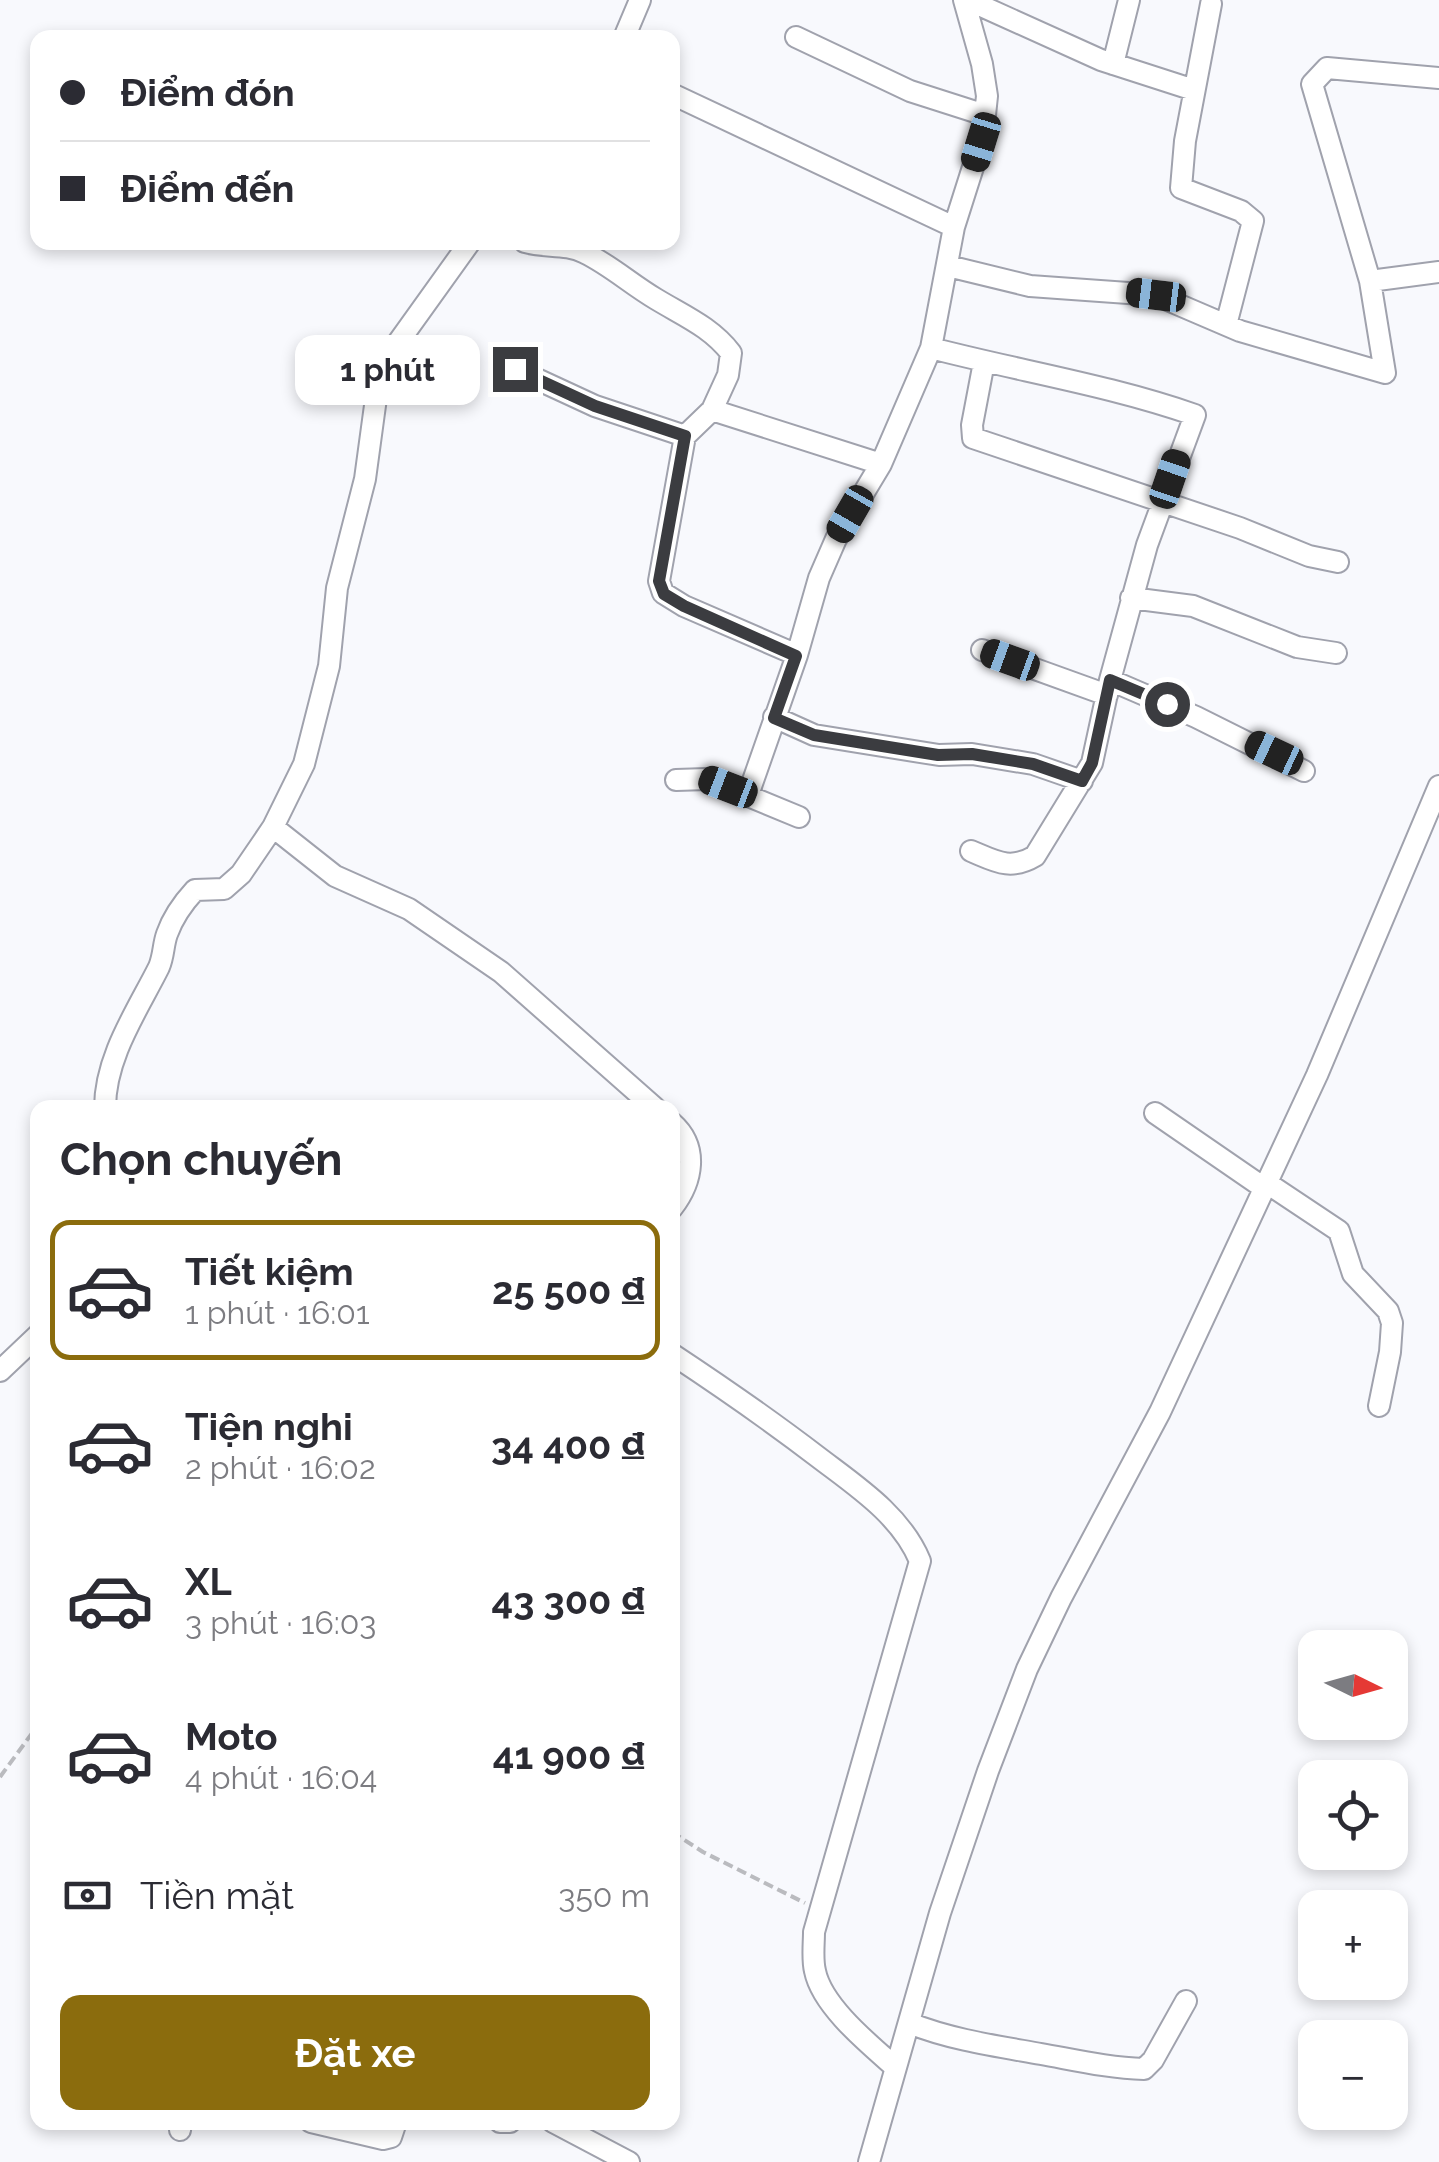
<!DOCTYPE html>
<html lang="vi">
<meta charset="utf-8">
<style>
:root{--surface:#fff;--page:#f7f7f7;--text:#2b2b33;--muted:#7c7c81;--line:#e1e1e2;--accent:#8b6c0d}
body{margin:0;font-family:Raleway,sans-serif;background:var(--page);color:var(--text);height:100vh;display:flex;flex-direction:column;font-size:38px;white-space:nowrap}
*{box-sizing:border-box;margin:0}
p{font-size:32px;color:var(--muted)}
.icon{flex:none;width:55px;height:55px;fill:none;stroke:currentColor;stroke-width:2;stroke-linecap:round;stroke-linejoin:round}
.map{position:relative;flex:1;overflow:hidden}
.panel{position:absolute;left:30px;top:1100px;width:650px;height:1030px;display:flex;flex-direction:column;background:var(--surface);border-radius:20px;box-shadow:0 5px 15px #0003}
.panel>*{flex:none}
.guide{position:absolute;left:30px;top:30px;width:650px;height:220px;border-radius:20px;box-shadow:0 5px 15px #0003;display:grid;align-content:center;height:220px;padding:0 30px;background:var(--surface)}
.needle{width:65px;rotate:95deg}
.tools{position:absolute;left:1298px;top:1630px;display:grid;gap:20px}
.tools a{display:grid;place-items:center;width:110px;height:110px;border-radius:20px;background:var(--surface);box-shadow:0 5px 15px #0003;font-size:50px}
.end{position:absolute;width:45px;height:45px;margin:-22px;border:12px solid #3b3c40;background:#fff;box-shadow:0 0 0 5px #fff}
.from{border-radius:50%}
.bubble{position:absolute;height:70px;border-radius:20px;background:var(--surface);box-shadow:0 5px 15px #0003;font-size:32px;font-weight:700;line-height:70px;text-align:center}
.car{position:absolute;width:30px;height:60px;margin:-30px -15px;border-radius:12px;box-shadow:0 0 8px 2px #0007;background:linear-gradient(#222 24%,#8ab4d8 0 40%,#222 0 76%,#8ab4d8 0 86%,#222 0)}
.guide b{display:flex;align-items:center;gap:35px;height:95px;font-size:38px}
.guide b+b{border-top:2px solid var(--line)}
.guide i{width:25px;height:25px;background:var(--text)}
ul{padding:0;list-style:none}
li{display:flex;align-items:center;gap:30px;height:140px;margin:0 20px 15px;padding:0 10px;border:5px solid transparent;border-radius:20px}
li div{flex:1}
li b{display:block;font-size:38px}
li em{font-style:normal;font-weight:700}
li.current{border-color:var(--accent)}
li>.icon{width:90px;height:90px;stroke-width:1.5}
h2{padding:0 30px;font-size:45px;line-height:120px}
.pay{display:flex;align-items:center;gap:25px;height:110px;padding:0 30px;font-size:38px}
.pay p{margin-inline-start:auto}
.action{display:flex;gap:20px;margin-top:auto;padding:20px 30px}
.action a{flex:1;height:115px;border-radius:20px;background:var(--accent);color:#fff;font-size:40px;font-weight:700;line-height:115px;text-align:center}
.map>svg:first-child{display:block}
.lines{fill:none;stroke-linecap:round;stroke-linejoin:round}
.minor-casing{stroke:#a0a2ad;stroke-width:24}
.path{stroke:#babbbf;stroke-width:4;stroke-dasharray:10 5;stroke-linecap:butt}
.minor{stroke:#fff;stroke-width:20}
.route{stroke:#3b3c40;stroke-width:12}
</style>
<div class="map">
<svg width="1439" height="2162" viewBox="0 0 1439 2162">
<rect width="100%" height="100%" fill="#f8f9fd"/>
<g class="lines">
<defs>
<path id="minor" d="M968 0 1101 60 1194 90
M1211 4 1185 141 1181 188 1241 211 1253 221 1226 325
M796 37 910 91 985 115
M624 38 640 0
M1113 64 1129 0
M672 94 954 227
M525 242C545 248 566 243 585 253 610 265 632 285 656 299 684 316 711 327 731 353L728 375 712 410 685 436 659 581 663 593 684 606 797 655
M948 266 1030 286 1156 295 1240 331 1385 373 1370 281 1312 84 1327 68 1439 78
M1370 281 1439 272
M931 348C1019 371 1109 385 1195 415L1147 545 1110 680 1092 763 1035 856C1010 871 995 861 971 851
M984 362 972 425 973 438 1240 528 1309 556 1338 562
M515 369 595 406 685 436
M712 410 881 464
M1131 598 1193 606 1297 647 1336 653
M982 650 1107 695
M1110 680 1196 717 1304 771
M774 717 814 735 939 755 972 754 1033 764 1082 781
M676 780 707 779 799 817
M748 795 797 655 819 578 836 539 881 464 931 348 954 227 981 142 985 115 987 96 982 64 964 0
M273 827 335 876 409 909 501 972 655 1108
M105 1108C105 1057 137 1011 159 967 164 955 163 945 167 934 173 917 183 903 195 890L224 889 241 874 273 827 304 764 329 666 337 588 365 479 379 376 389 355 470 242
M1155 1113 1264 1188
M672 1123C699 1147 693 1181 672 1208
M1267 1183 1339 1231 1353 1274 1388 1311 1392 1323 1390 1352 1379 1406
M672 1354C722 1387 771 1421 818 1457 856 1486 901 1515 920 1561L814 1932C814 1944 812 1959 815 1971 822 2006 869 2044 895 2067
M0 1371 38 1335
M909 2023C952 2040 996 2046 1041 2054 1075 2060 1109 2068 1144 2069L1153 2060 1186 2001
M311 2122 383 2139 391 2137 396 2122
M500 2122H510
M553 2122 629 2162
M180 2130 181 2122
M869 2162 940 1913 988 1771 1027 1669 1061 1598 1160 1412 1317 1075 1439 786"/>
</defs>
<use href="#minor" class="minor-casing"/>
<path class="path" d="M0 1777 38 1725
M672 1832 703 1852 805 1903"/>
<use href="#minor" class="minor"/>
</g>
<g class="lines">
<path class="route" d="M515 369 595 406 685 436 659 581 664 594 684 606 796 656 774 718 814 735 938 755 972 754 1033 764 1082 781 1092 763 1110 680 1167 704"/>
</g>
</svg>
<div class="tools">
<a><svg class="needle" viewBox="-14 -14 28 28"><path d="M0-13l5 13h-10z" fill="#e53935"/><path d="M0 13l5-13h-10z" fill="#7c7c81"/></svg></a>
<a><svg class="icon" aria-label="locate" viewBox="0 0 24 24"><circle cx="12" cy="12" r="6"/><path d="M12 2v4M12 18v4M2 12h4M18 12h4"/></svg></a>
<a>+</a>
<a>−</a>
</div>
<i class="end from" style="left:1167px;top:704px"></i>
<i class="end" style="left:515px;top:369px"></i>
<div class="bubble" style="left:295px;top:335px;width:185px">1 phút</div>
<i class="car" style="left:981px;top:142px;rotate:197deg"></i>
<i class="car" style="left:1156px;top:295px;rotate:277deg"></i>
<i class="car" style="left:1170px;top:479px;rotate:19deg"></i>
<i class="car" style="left:850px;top:514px;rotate:210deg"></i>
<i class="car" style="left:1010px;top:660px;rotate:290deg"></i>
<i class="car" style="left:1274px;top:753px;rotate:295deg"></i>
<i class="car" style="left:728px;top:787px;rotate:291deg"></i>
<div class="guide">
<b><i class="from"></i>Điểm đón</b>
<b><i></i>Điểm đến</b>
</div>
<section class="panel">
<h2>Chọn chuyến</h2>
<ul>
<li class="current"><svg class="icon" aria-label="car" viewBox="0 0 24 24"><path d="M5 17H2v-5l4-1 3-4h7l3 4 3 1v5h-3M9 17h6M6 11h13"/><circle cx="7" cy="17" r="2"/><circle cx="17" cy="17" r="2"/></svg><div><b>Tiết kiệm</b><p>1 phút · 16:01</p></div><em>25 500 ₫</em></li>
<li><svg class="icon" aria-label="car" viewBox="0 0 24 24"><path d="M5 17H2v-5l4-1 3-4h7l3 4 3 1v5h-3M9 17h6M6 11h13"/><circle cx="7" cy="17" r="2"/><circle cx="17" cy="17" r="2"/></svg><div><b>Tiện nghi</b><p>2 phút · 16:02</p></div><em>34 400 ₫</em></li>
<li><svg class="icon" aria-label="car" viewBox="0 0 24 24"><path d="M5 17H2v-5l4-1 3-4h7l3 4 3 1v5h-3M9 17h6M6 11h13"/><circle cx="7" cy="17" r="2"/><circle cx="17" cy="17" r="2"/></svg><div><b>XL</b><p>3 phút · 16:03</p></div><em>43 300 ₫</em></li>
<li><svg class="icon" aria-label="car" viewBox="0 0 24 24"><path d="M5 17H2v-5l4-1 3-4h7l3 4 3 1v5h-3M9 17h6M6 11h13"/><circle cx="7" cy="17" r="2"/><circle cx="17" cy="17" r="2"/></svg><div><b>Moto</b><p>4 phút · 16:04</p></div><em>41 900 ₫</em></li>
</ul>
<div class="pay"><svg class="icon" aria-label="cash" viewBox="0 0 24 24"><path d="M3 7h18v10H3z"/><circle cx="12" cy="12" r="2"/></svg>Tiền mặt<p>350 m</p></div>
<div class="action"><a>Đặt xe</a></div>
</section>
</div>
